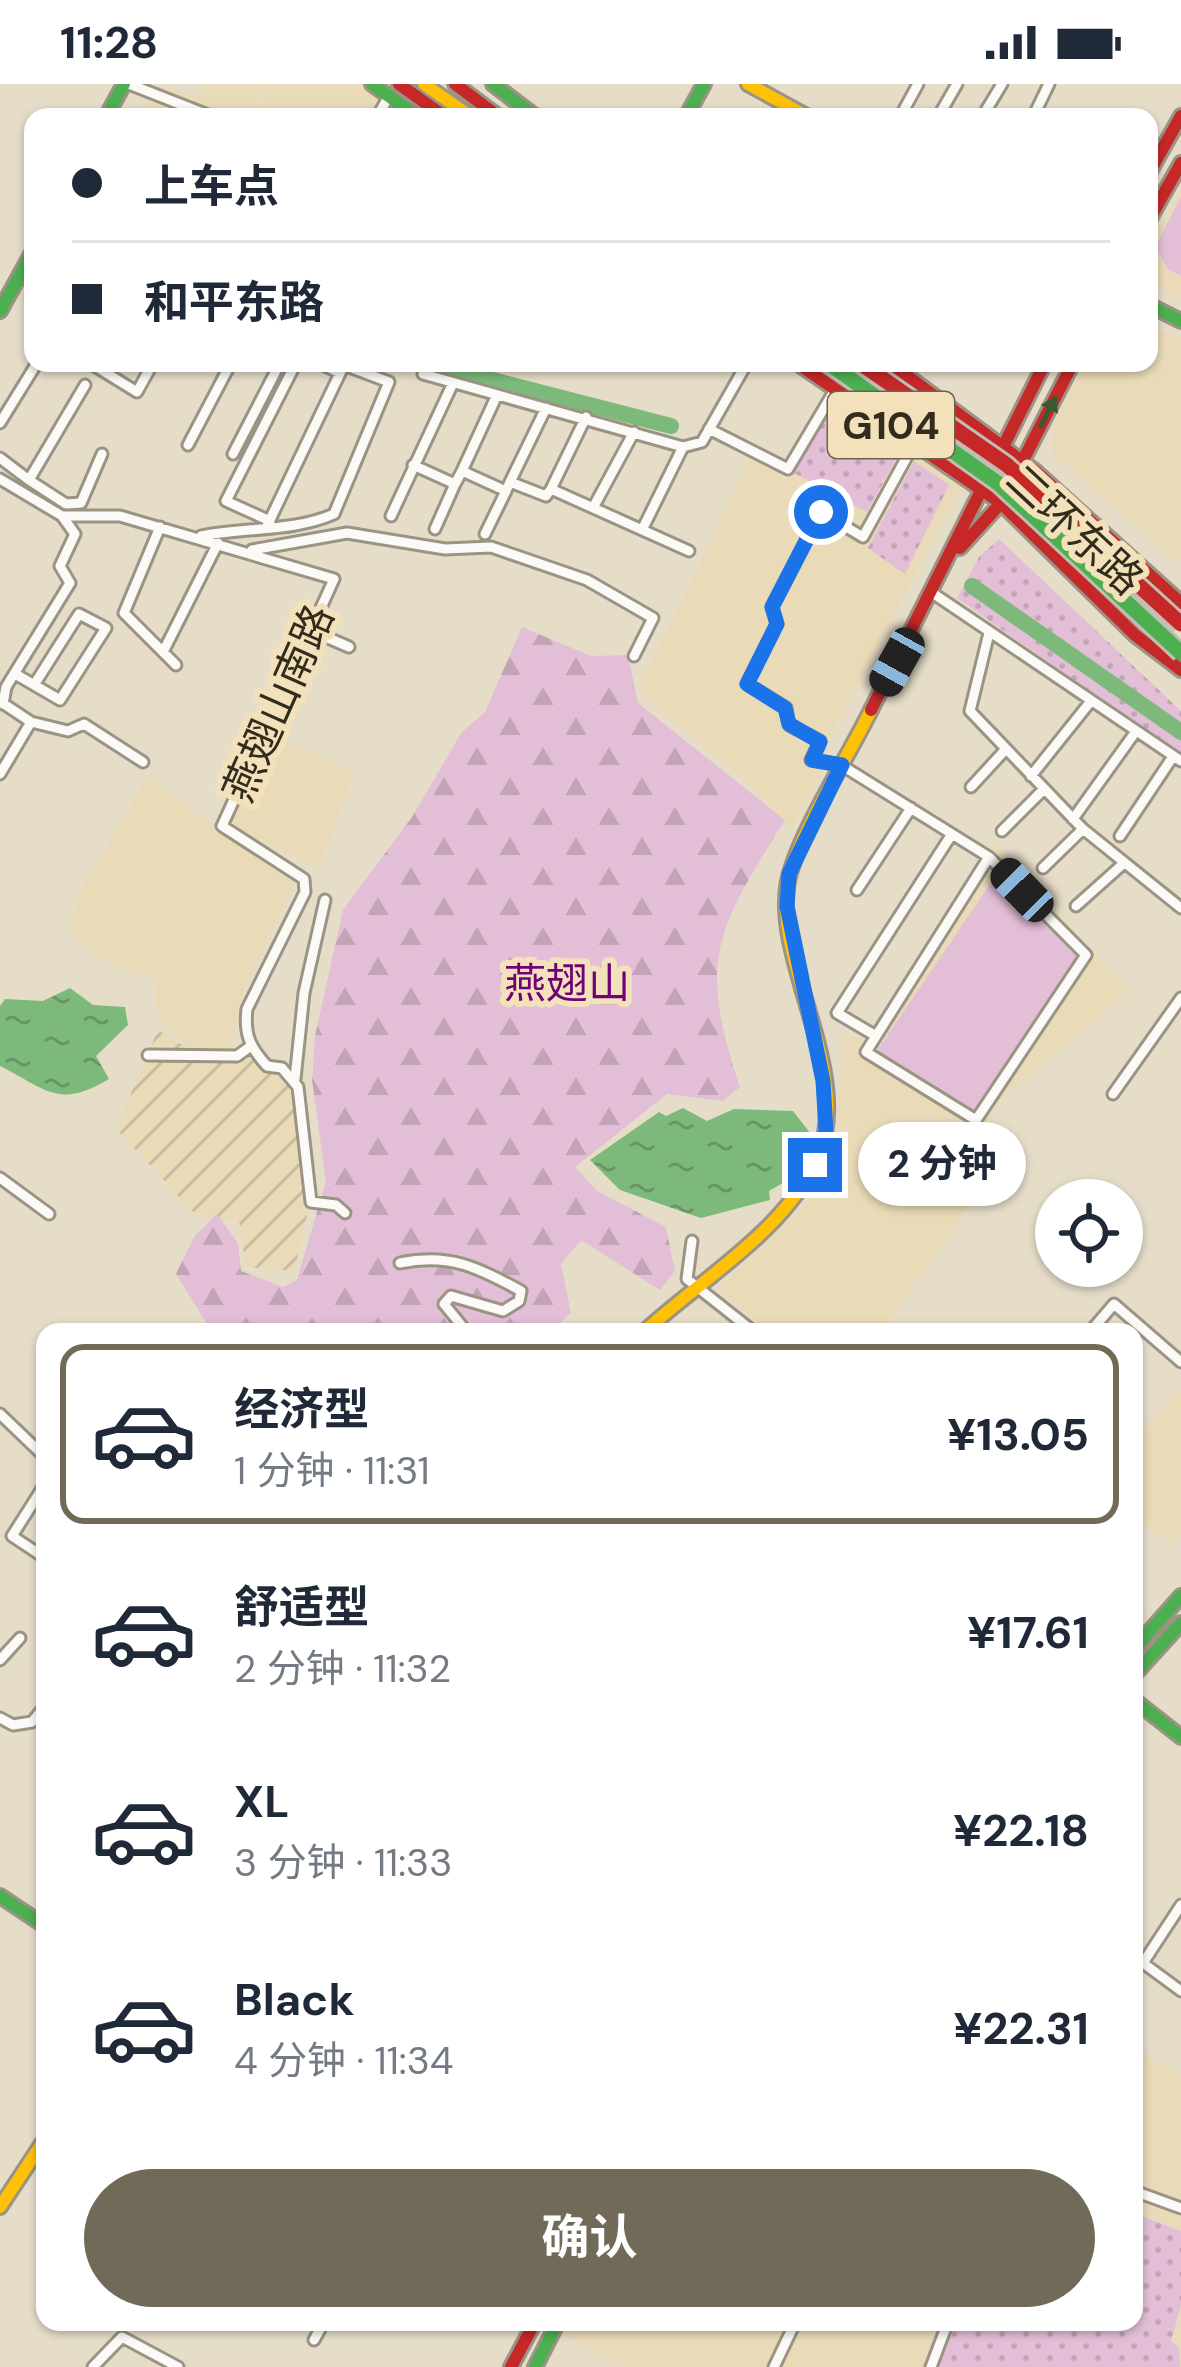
<!DOCTYPE html>
<html lang="zh">
<meta charset="utf-8">
<style>
:root{--surface:#fff;--page:#f2f2f3;--text:#1f2937;--muted:#747a83;--line:#e0e1e3;--accent:#716a59}
body{margin:0;font-family:"DM Sans","Noto Sans SC",sans-serif;background:var(--page);color:var(--text);height:100vh;display:flex;flex-direction:column;font-size:45px;white-space:nowrap}
*{box-sizing:border-box;margin:0}
p{font-size:39px;color:var(--muted)}
.icon{flex:none;width:66px;height:66px;fill:none;stroke:currentColor;stroke-width:2;stroke-linecap:round;stroke-linejoin:round}
.map{position:relative;flex:1;overflow:hidden}
.sheet{position:absolute;left:36px;top:1239px;width:1107px;height:1008px;display:flex;flex-direction:column;background:var(--surface);border-radius:24px;box-shadow:0 3px 9px #0004}
.sheet>*{flex:none}
.hud{position:absolute;left:24px;top:24px;width:1134px;height:264px;border-radius:24px;box-shadow:0 3px 9px #0004;display:grid;align-content:center;height:264px;padding:0 48px;background:var(--surface)}
.controls{position:absolute;left:1035px;top:1095px;display:grid;gap:24px}
.controls a{display:grid;place-items:center;width:108px;height:108px;border-radius:50%;background:var(--surface);box-shadow:0 3px 9px #0004;font-size:60px}
.end{position:absolute;width:54px;height:54px;margin:-27px;border:15px solid #1a73e8;background:#fff;box-shadow:0 0 0 6px #fff}
.from{border-radius:50%}
.bubble{position:absolute;height:84px;border-radius:42px;background:var(--surface);box-shadow:0 3px 9px #0004;font-size:39px;font-weight:700;line-height:84px;text-align:center}
.car{position:absolute;width:36px;height:72px;margin:-36px -18px;border-radius:15px;box-shadow:0 0 9px 3px #0007;background:linear-gradient(#222 24%,#8ab4d8 0 40%,#222 0 76%,#8ab4d8 0 86%,#222 0)}
.hud b{display:flex;align-items:center;gap:42px;height:114px;font-size:45px}
.hud b+b{border-top:3px solid var(--line)}
.hud i{width:30px;height:30px;background:var(--text)}
ul{padding:21px 0 0;list-style:none}
li{display:flex;align-items:center;gap:36px;height:180px;margin:0 24px 18px;padding:0 24px;border:6px solid transparent;border-radius:24px}
li div{flex:1}
li b{display:block;font-size:45px}
li em{font-style:normal;font-weight:700}
li.active{border-color:var(--accent)}
li>.icon{width:108px;height:108px;stroke-width:1.5}
.action{display:flex;gap:24px;margin-top:auto;padding:24px 48px}
.action a{flex:1;height:138px;border-radius:72px;background:var(--accent);color:#fff;font-size:48px;font-weight:700;line-height:138px;text-align:center}
.status{display:flex;justify-content:space-between;align-items:center;height:84px;padding:0 60px;background:var(--surface);direction:ltr}
.status svg{height:33px;fill:currentColor}
.map>svg:first-child{display:block}
.built{fill:#e9dab8}
.industrial{fill:url(#industrial-furrows)}
.green{fill:url(#green-dots)}
.forest{fill:url(#forest-firs)}
.pitch{fill:#e3bed7}
.water{fill:url(#water-ripples)}
.lines{fill:none;stroke-linecap:round;stroke-linejoin:round}
.river{stroke:#7cb97a;stroke-width:16}
.street-casing{stroke:#9b9485;stroke-width:15}
.fast-casing{stroke:#9b9485;stroke-width:18}
.slow-casing{stroke:#9b9485;stroke-width:18}
.jam-casing{stroke:#9b9485;stroke-width:18}
.street{stroke:#fbfaf7;stroke-width:9}
.fast{stroke:#4caf50;stroke-width:12}
.slow{stroke:#ffc107;stroke-width:12}
.jam{stroke:#c62828;stroke-width:12}
.fast-bridge-casing{stroke:#c2bdb2;stroke-width:21;stroke-linecap:butt}
.jam-bridge-casing{stroke:#c2bdb2;stroke-width:21;stroke-linecap:butt}
.fast-bridge{stroke:#4caf50;stroke-width:15}
.jam-bridge{stroke:#c62828;stroke-width:15}
.oneway{fill:#3b5a2f}
.route{stroke:#1a73e8;stroke-width:15}
.labels{text-anchor:middle;stroke-width:12;stroke-linejoin:round;paint-order:stroke}
.shield{fill:#f3e1bc;stroke:#6c624d;stroke-width:3}
.shield-label{font-size:39px;font-weight:bold;fill:#322c1d}
.street-label{font-size:42px;fill:#322c1d;stroke:#f3e1bc}
.park-label{font-size:42px;fill:#6f0375;stroke:#f3e1bc}
</style>
<div class="status"><b>11:28</b><svg viewBox="0 0 49 12"><path d="M0 12V9h3v3zM5 12V6h3v6zM10 12V3h3v9zM15 12V0h3v12zM26 1h20v11H26zM47 4h2v5h-2z"/></svg></div>
<div class="map">
<svg width="1181" height="2283" viewBox="0 0 1181 2283">
<defs>
<pattern id="industrial-furrows" width="10" height="10" patternUnits="userSpaceOnUse" patternTransform="scale(3)"><rect width="10" height="10" fill="#e9dab8"/><path d="M-1 1l2-2M0 10L10 0M9 11l2-2" fill="none" stroke="#c8bb9e"/></pattern>
<pattern id="green-dots" width="8" height="8" patternUnits="userSpaceOnUse" patternTransform="scale(3)"><rect width="8" height="8" fill="#e3bed7"/><path d="M2 2h.1M6 6h.1" fill="none" stroke="#c3a3b8" stroke-width="1.8" stroke-linecap="round"/></pattern>
<pattern id="forest-firs" width="22" height="20" patternUnits="userSpaceOnUse" patternTransform="scale(3)"><rect width="22" height="20" fill="#e3bed7"/><path d="M5 1l3.5 6h-7zM16 11l3.5 6h-7z" fill="#c3a3b8"/></pattern>
<pattern id="water-ripples" width="26" height="14" patternUnits="userSpaceOnUse" patternTransform="scale(3)"><rect width="26" height="14" fill="#7cb97a"/><path d="M2 4q2-2 4 0t4 0M15 11q2-2 4 0t4 0" fill="none" stroke="#669763"/></pattern>
</defs>
<rect width="100%" height="100%" fill="#e6ddc9"/>
<path class="built" d="M146 0 199 12 205 0H269L254 33H172L147 23 152 17 139 9Z
M272 0H364L383 13 373 33H258Z
M1181 106V216L1149 198V162Z
M1149 240 1181 256V481L1052 370 1053 341 1085 279H1149Z
M824 314 962 402 820 672 829 674 792 745 756 706 638 607 755 364 789 379Z
M274 652 355 688 319 784 229 742Z
M147 693 295 800 245 901 230 966H184L182 954 168 947 155 923V896L95 873 69 847 80 808Z
M994 757 1129 907 988 1027 1006 1070 881 1248H770L718 1205 806 1121 828 1087 841 1007 842 949 866 956Z
M1181 1303V1451L1172 1462 1134 1430V1359Z
M1134 1962 1181 1992V2283H623L562 2251 569 2238H1134Z"/>
<path class="industrial" d="M158 946 177 959 247 973 263 967 302 994 315 1097 294 1187 246 1183 239 1137 199 1134 116 1045Z"/>
<path class="green" d="M826 326 896 375 867 428 794 389Z
M914 377 949 401 905 490 868 464Z
M999 455 1181 627V672L957 514 979 473Z
M1134 2129 1181 2147V2221L1171 2257 1179 2264 1180 2283H938L957 2238H1134Z"/>
<path class="forest" d="M522 543 591 572 628 571 638 619 785 736C716 846 697 875 740 1003L723 1017 667 1010 575 1083 597 1107 666 1143 675 1187 660 1206 581 1156 561 1180 571 1229 549 1248H483L461 1231 436 1248H212L176 1190 194 1153 217 1130 238 1159 241 1187 283 1203 297 1196 326 1097 312 996 315 952 343 826 412 733 462 648 485 628Z"/>
<path class="pitch" d="M1181 113V192L1168 185 1155 163Z
M1005 778 1091 877 976 1040 870 977Z"/>
<path class="water" d="M70 904 93 921 125 923 128 941 96 972 109 995C59 1025 47 1006 0 982V922L5 915 43 917Z
M683 1024 707 1037 734 1025 793 1027 814 1054 786 1097 769 1107 770 1116 701 1134 620 1106 590 1076 659 1028 666 1032Z"/>
<g class="lines">
<path class="river" d="M427 279 671 342
M972 502 1181 648"/>
<defs>
<path id="street" d="M129 0 213 33
M377 33 389 12
M900 33 918 0
M938 33 957 0
M982 33 1002 0
M1033 33 1049 0
M90 279 137 308 153 279
M319 279 340 289
M423 290 683 363
M0 339 37 279
M709 345 788 385 836 304
M915 358 863 453 821 428 772 523 777 540 747 600 786 624 789 641 820 657 811 676 841 681 989 773 1086 871 976 1036 866 968 989 773
M188 361 231 279
M233 370 280 279
M0 374 29 396 85 301
M413 381 455 400 462 387 506 407 510 398 546 412 551 405 689 467
M462 387 497 311
M0 395 62 432H120L334 495 222 742 304 795 305 808 247 925C244 951 250 963 267 982L282 984 298 1003 311 1118 336 1121 345 1129
M29 396 66 420 81 419 102 370
M510 398 546 324
M551 405 586 333
M594 422 634 348
M391 432 453 299
M270 437 226 417 296 279
M160 443 124 529 176 581
M643 444 683 363 702 358 747 279
M435 445 455 400
M485 450 506 407
M201 452C245 443 293 448 334 430L389 298 344 281 267 442
M252 466 347 449 445 465 491 463 587 496 653 534 634 572
M934 510 1181 677
M310 546 349 563
M989 549 970 627 1083 745 1181 824
M163 568 218 459
M17 591 60 616 106 544 79 530 34 601
M3 620 6 603 70 499 60 482 75 450 62 432
M31 638 68 647 84 640 143 678
M0 690 31 638 1 618
M1031 692 1091 617
M971 703 1006 665
M1073 735 1134 650
M1002 747 1044 705
M1120 752 1172 674
M1043 784 1083 745
M857 806 911 724
M1076 822 1123 780
M876 952 837 929 950 753
M148 971 237 972 251 962
M295 995 304 909 325 816
M1113 1010 1181 914
M0 1094 49 1130
M692 1157 687 1195 754 1248
M400 1179C449 1169 478 1183 521 1207L519 1217 503 1227 451 1212 444 1220 467 1248
M1090 1248 1114 1220 1181 1278
M0 1330 45 1373
M45 1400 12 1452 45 1474
M0 1576 20 1554
M0 1634 13 1641 32 1638 45 1622
M1181 1821 1143 1879 1181 1907
M1134 2107 1181 2124
M314 2256 324 2238
M93 2283 122 2253 178 2283
M774 2283 794 2241 789 2238
M931 2283 948 2238"/>
<path id="fast" d="M372 0 418 33
M493 0 536 33
M106 33 124 0
M686 33 704 0
M1149 221 1181 237
M0 227 33 167
M1134 1565 1181 1512
M1134 1591 1181 1539
M1134 1616 1181 1653
M0 1812 45 1842
M535 2283 558 2238"/>
<path id="slow" d="M424 0 471 33
M748 0 808 33
M644 1248C701 1195 784 1148 817 1075 857 988 766 870 790 789 804 741 848 673 871 626
M0 2123 45 2055"/>
<path id="jam" d="M399 0 445 33
M455 0 499 33
M1149 89 1181 32
M1149 136 1181 79
M797 279 1001 419 1135 551 1181 586
M890 279 1035 387 1181 519
M960 464 1001 419 1073 279
M871 626 1045 279
M511 2283 535 2238"/>
</defs>
<use href="#street" class="street-casing"/>
<use href="#fast" class="fast-casing"/>
<use href="#slow" class="slow-casing"/>
<use href="#jam" class="jam-casing"/>
<use href="#street" class="street"/>
<use href="#fast" class="fast"/>
<use href="#slow" class="slow"/>
<use href="#jam" class="jam"/>
<defs>
<path id="fast-bridge" d="M828 279 999 400 1181 569"/>
<path id="jam-bridge" d="M860 279 1007 381 1181 540"/>
</defs>
<use href="#fast-bridge" class="fast-bridge-casing"/>
<use href="#jam-bridge" class="jam-bridge-casing"/>
<use href="#fast-bridge" class="fast-bridge"/>
<use href="#jam-bridge" class="jam-bridge"/>
</g>
<defs><path id="oneway-solid" d="M-6-.8H1V-3.2L6.5 0L1 3.2V.8H-6Z" transform="scale(3)"/></defs>
<use class="oneway" href="#oneway-solid" transform="translate(1048 328) rotate(-63)"/>
<g class="lines">
<path class="route" d="M815 1081 826 1047 823 997 787 822 789 790 842 681 812 676 820 658 789 640 785 624 747 600 777 540 772 523 821 428"/>
</g>
<g class="labels">
<rect class="shield" x="828" y="308" width="126" height="66" rx="9"/>
<g class="shield-label">
<text x="891" y="355">G104</text>
</g>
<g class="street-label">
<text transform="translate(1075 445) rotate(43)" y="15">二环东路</text>
<text transform="translate(278 619) rotate(-66)" y="15">燕翅山南路</text>
</g>
<g class="park-label">
<text x="567" y="914">燕翅山</text>
</g>
</g>
</svg>
<div class="controls">
<a><svg class="icon" aria-label="locate" viewBox="0 0 24 24"><circle cx="12" cy="12" r="6"/><path d="M12 2v4M12 18v4M2 12h4M18 12h4"/></svg></a>
</div>
<i class="end from" style="left:821px;top:428px"></i>
<i class="end" style="left:815px;top:1081px"></i>
<div class="bubble" style="left:858px;top:1038px;width:168px">2 分钟</div>
<i class="car" style="left:897px;top:578px;rotate:209deg"></i>
<i class="car" style="left:1022px;top:806px;rotate:316deg"></i>
<div class="hud">
<b><i class="from"></i>上车点</b>
<b><i></i>和平东路</b>
</div>
<section class="sheet">
<ul>
<li class="active"><svg class="icon" aria-label="car" viewBox="0 0 24 24"><path d="M5 17H2v-5l4-1 3-4h7l3 4 3 1v5h-3M9 17h6M6 11h13"/><circle cx="7" cy="17" r="2"/><circle cx="17" cy="17" r="2"/></svg><div><b>经济型</b><p>1 分钟 · 11:31</p></div><em>¥13.05</em></li>
<li><svg class="icon" aria-label="car" viewBox="0 0 24 24"><path d="M5 17H2v-5l4-1 3-4h7l3 4 3 1v5h-3M9 17h6M6 11h13"/><circle cx="7" cy="17" r="2"/><circle cx="17" cy="17" r="2"/></svg><div><b>舒适型</b><p>2 分钟 · 11:32</p></div><em>¥17.61</em></li>
<li><svg class="icon" aria-label="car" viewBox="0 0 24 24"><path d="M5 17H2v-5l4-1 3-4h7l3 4 3 1v5h-3M9 17h6M6 11h13"/><circle cx="7" cy="17" r="2"/><circle cx="17" cy="17" r="2"/></svg><div><b>XL</b><p>3 分钟 · 11:33</p></div><em>¥22.18</em></li>
<li><svg class="icon" aria-label="car" viewBox="0 0 24 24"><path d="M5 17H2v-5l4-1 3-4h7l3 4 3 1v5h-3M9 17h6M6 11h13"/><circle cx="7" cy="17" r="2"/><circle cx="17" cy="17" r="2"/></svg><div><b>Black</b><p>4 分钟 · 11:34</p></div><em>¥22.31</em></li>
</ul>
<div class="action"><a>确认</a></div>
</section>
</div>
